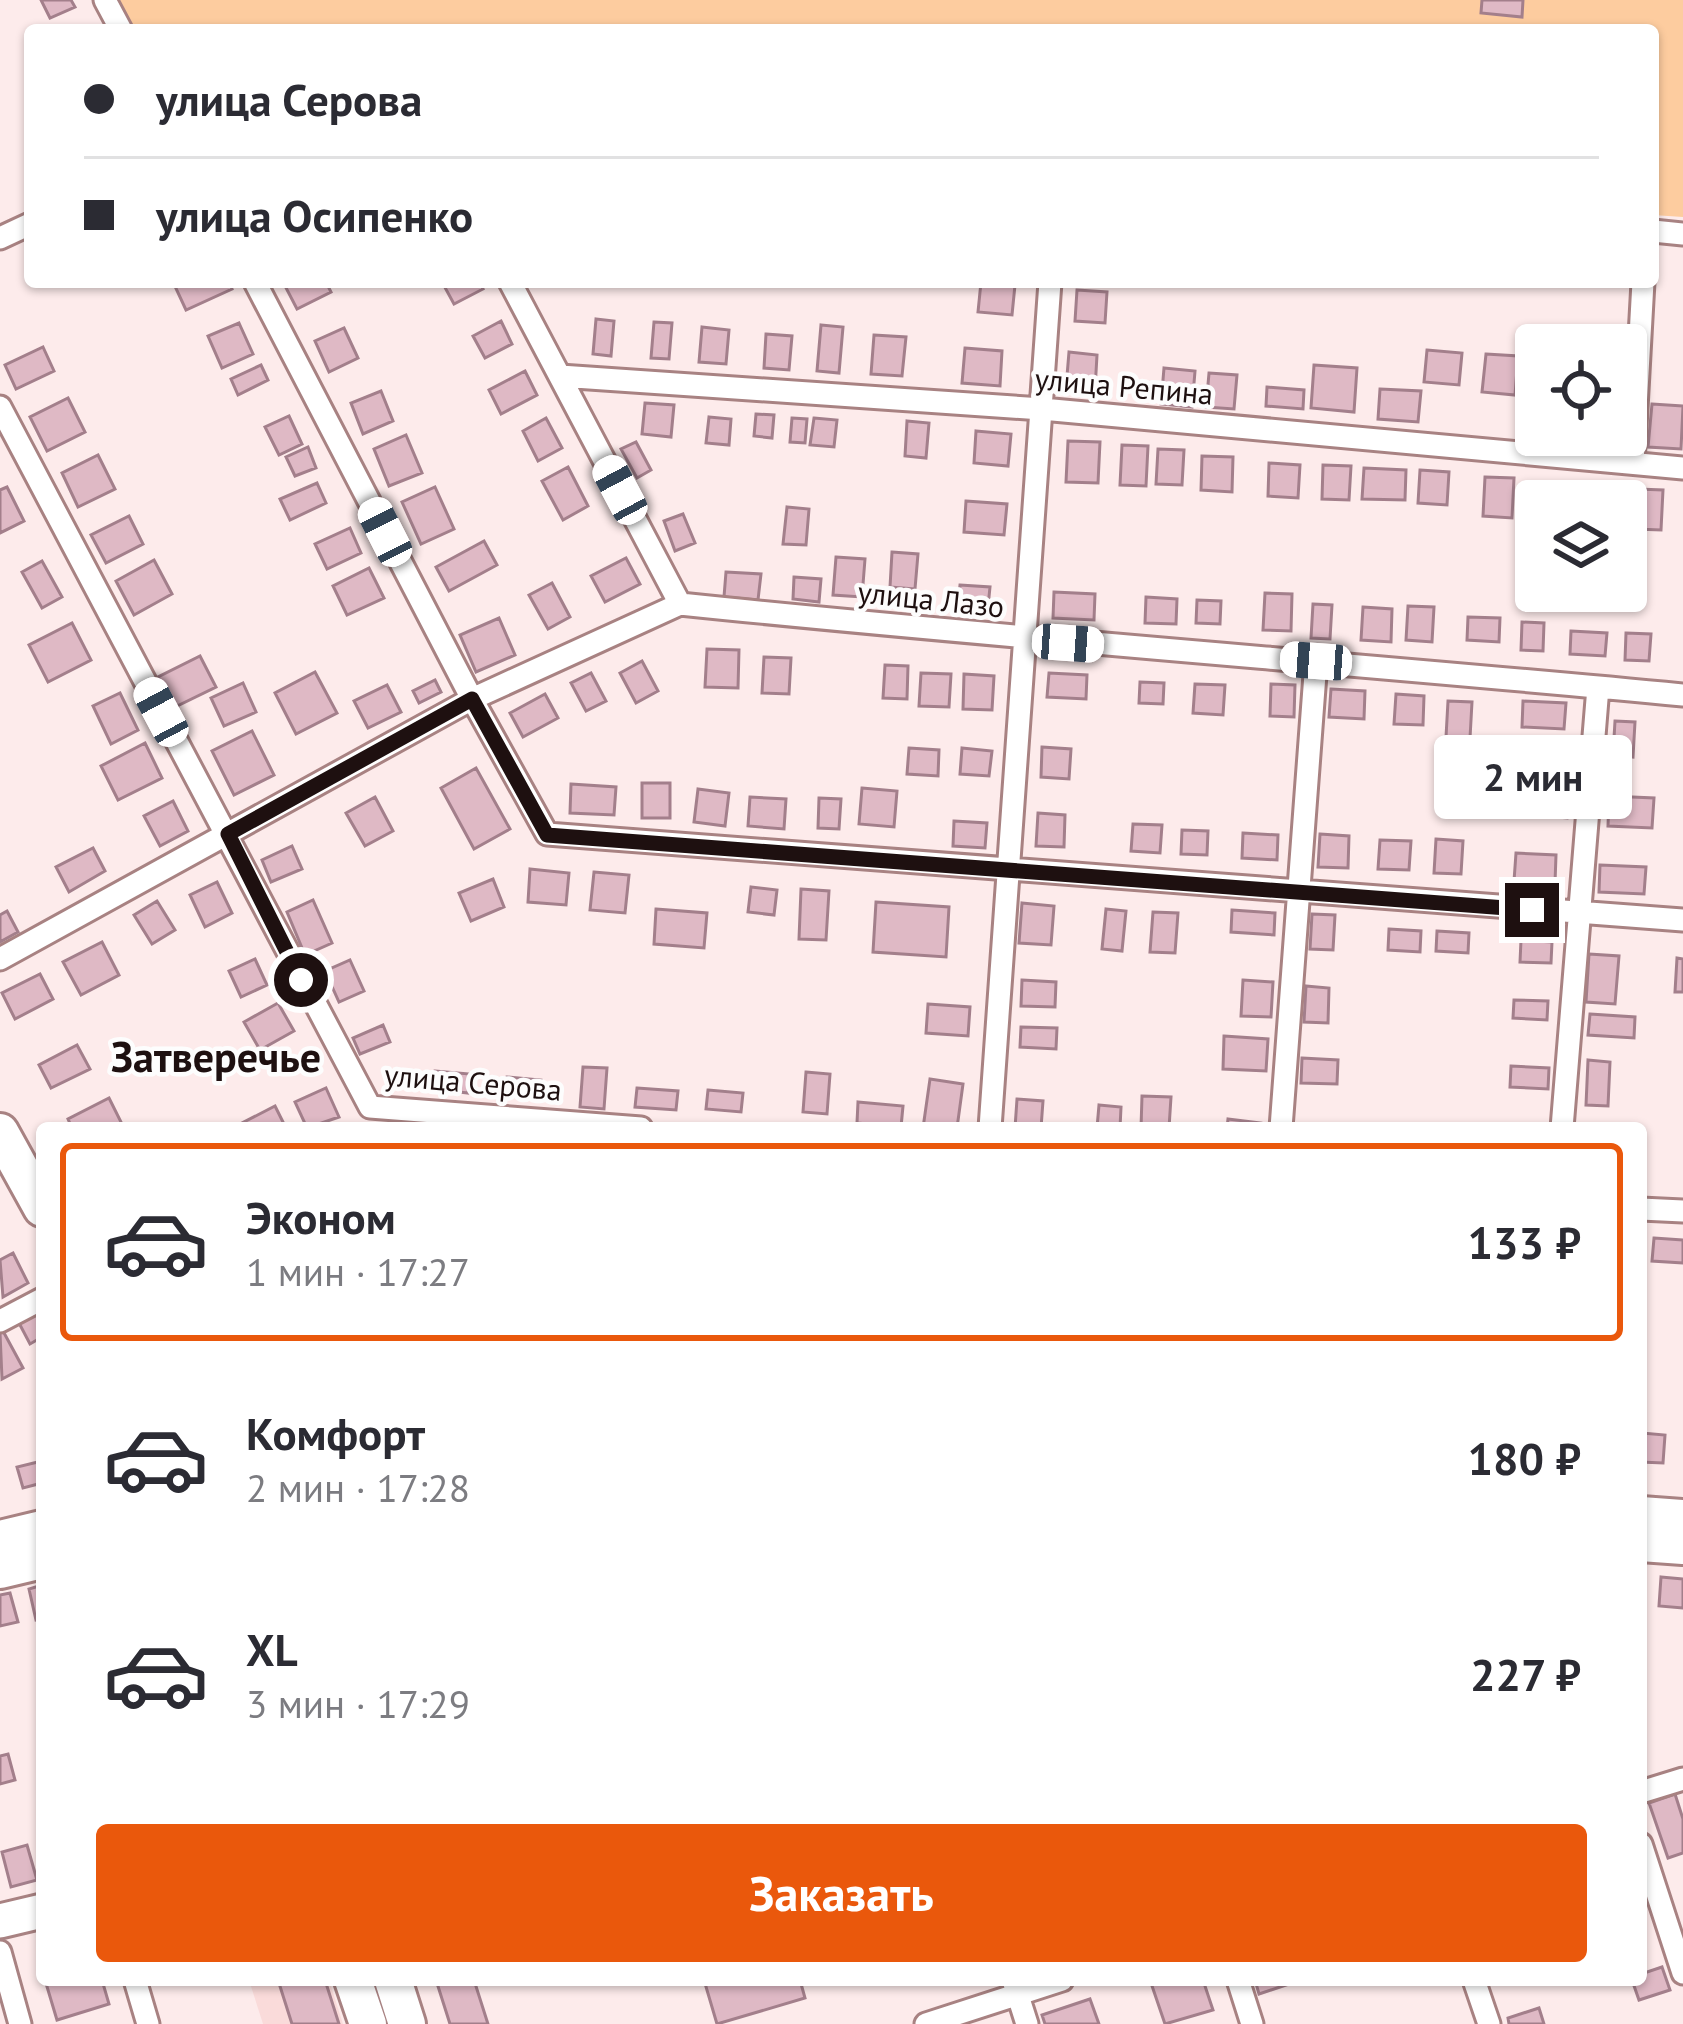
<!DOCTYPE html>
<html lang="ru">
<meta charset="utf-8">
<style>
:root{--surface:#fff;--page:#f7f7f7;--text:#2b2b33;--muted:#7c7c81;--line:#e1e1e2;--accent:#ea580c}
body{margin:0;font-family:"PT Sans",sans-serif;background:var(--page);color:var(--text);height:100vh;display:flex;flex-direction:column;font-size:45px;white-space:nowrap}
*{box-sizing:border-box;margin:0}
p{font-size:39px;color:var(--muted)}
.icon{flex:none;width:66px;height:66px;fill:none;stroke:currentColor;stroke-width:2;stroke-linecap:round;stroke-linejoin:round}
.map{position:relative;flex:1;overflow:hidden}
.sheet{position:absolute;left:36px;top:1122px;width:1611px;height:864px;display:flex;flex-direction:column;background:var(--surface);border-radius:12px;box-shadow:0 3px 9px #0004}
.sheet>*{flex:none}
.top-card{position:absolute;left:24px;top:24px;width:1635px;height:264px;border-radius:12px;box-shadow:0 3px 9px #0004;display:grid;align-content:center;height:264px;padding:0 60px;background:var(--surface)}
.controls{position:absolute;left:1515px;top:324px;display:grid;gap:24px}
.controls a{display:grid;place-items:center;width:132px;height:132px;border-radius:12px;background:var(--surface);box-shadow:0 3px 9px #0004;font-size:60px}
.end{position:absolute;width:54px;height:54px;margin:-27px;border:15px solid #1e1010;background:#fff;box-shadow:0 0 0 6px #fff}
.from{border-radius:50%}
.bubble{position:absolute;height:84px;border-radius:12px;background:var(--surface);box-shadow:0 3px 9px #0004;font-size:39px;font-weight:700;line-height:84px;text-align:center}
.car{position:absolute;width:36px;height:72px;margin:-36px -18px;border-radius:15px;box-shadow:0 0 9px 3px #0007;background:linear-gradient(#fff 24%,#345 0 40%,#fff 0 76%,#345 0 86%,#fff 0)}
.top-card b{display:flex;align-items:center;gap:42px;height:114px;font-size:45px}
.top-card b+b{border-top:3px solid var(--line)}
.top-card i{width:30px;height:30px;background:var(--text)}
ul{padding:21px 0 0;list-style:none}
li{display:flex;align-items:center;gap:36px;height:198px;margin:0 24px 18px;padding:0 36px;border:6px solid transparent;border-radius:12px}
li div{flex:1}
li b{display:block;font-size:45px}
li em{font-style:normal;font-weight:700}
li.on{border-color:var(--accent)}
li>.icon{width:108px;height:108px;stroke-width:1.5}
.primary-button{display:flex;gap:24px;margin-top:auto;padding:24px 60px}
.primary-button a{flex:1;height:138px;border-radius:12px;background:var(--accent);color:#fff;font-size:48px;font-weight:700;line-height:138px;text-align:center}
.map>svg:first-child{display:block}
.built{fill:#fadbda}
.green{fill:#fdcc9f}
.building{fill:#dfb9c5;stroke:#a37f8b;stroke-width:3}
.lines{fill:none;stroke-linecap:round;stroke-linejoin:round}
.street-casing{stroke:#a88282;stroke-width:27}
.secondary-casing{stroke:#a88282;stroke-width:39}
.primary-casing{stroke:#a88282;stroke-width:42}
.street{stroke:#fff;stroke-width:21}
.secondary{stroke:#fff;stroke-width:33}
.primary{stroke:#fff;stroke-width:36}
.route{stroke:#1e1010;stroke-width:15}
.labels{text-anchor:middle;stroke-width:9;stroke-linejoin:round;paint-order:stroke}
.street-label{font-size:30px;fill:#1e1010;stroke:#fdfdfd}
.district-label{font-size:42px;font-weight:bold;fill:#1e1010;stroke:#fdfdfd}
</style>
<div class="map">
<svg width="1683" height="2024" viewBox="0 0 1683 2024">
<rect width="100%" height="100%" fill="#fdebeb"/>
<path class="built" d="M249 1980H329L343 2024H263Z"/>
<path class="green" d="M116 0H1683V217L1653 215V30H132Z"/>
<path class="building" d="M41 0H71L75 7 50 18Z
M1482 0H1523L1522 17 1481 13Z
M173 282H229L232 289 186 310Z
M283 282H326L331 292 297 309Z
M442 282H479L483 289 454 304Z
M981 282 1015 285 1012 315 978 312Z
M1077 290 1107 292 1105 323 1075 321Z
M596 319 614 321 611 356 593 354Z
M501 321 512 344 485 358 473 336Z
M654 322 672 323 669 359 651 358Z
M239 323 253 354 222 368 208 336Z
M821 325 843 327 839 373 817 371Z
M702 327 729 330 726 364 699 362Z
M344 328 358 358 329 372 315 341Z
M766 334 792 336 789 370 764 368Z
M874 335 906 337 902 376 871 374Z
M1535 337 1607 345H1536V365L1532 364Z
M43 347 54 371 16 389 5 365Z
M965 348 1002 351 1000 386 962 383Z
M1427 350 1462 353 1459 385 1424 382Z
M1069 352 1097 355 1095 390 1066 388Z
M1486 354 1518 356 1515 395 1482 392Z
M261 365 268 380 238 395 231 379Z
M1314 365 1357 368 1354 412 1311 408Z
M1164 368 1195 371 1192 407 1161 404Z
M525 371 537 395 501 414 489 390Z
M1209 373 1237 375 1234 409 1206 407Z
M1267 387 1304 390 1303 409 1266 406Z
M1380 389 1421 391 1418 422 1378 419Z
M381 391 393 421 363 434 351 403Z
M1523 393 1536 395V430L1520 428Z
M68 398 85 432 47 451 30 417Z
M645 403 674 405 671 437 642 434Z
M1652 404 1683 406 1681 449 1648 447Z
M756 414 774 415 772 438 754 436Z
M289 416 302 444 279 455 265 427Z
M709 417 731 419 729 445 706 443Z
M546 418 562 448 538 461 523 431Z
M792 418 807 419 805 443 790 442Z
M814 418 837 420 834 447 810 445Z
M907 421 929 423 926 458 905 456Z
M976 431 1011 434 1008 466 974 463Z
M406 435 422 473 389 486 374 449Z
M1068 441 1100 442 1098 483 1066 482Z
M636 442 651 470 637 478 621 449Z
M1122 445 1148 446 1146 486 1120 485Z
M308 447 316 468 295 476 286 457Z
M1158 449 1184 450 1182 485 1156 484Z
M98 455 115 489 78 507 62 473Z
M1202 456 1233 457 1232 492 1201 490Z
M1269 463 1300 465 1298 498 1268 496Z
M1323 465 1351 466 1349 500 1322 499Z
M568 467 588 506 563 520 542 481Z
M1364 468 1406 470 1405 500 1362 499Z
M1420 470 1449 472 1447 505 1418 503Z
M1485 477 1514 478 1512 518 1483 516Z
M317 483 326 503 290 520 280 499Z
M1536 484 1567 486 1566 501H1536V520Z
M7 487 24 521 0 533V490Z
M435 487 454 529 421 544 402 502Z
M1637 489 1663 490 1661 530 1635 529Z
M966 501 1007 504 1004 535 964 532Z
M787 507 809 509 806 545 783 544Z
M683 514 695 543 675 551 664 521Z
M129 516 143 544 106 563 91 535Z
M350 528 361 553 327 569 315 544Z
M484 541 497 565 449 591 436 567Z
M892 552 918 554 915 589 890 587Z
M836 557 865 559 862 597 833 595Z
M626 558 640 584 605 602 591 576Z
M154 560 172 594 134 615 116 581Z
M42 561 62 597 42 608 22 572Z
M369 568 384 598 347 615 333 586Z
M726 572 761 574 758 600 724 597Z
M794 577 821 579 819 602 793 599Z
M552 583 570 617 548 629 529 595Z
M960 585 990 587 988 607 958 605Z
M1054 592 1095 594 1094 620 1053 618Z
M1265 593 1292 594 1291 631 1263 630Z
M1146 597 1177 599 1176 624 1145 623Z
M1197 600 1221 601 1220 624 1196 623Z
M1313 604 1332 605 1330 639 1311 638Z
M1408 606 1434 607 1432 642 1406 640Z
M1363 607 1392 609 1391 642 1361 640Z
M1468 617 1500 618 1499 642 1467 640Z
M499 618 515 655 476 672 460 635Z
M1522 622 1544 623 1543 651 1521 650Z
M72 623 91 660 48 682 29 645Z
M1571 631 1607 633 1605 656 1570 654Z
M1626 633 1651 634 1649 661 1625 660Z
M707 649 739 650 738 688 705 687Z
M200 656 216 687 173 708 158 677Z
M764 657 791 658 789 694 762 693Z
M642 661 658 691 636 703 620 673Z
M885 665 908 666 907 699 883 698Z
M315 672 337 713 296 734 275 693Z
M591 673 606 701 586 711 571 683Z
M921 673 951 674 949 707 919 706Z
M1049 673 1087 675 1086 699 1047 697Z
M964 674 994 676 992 710 963 709Z
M435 680 441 692 419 703 413 691Z
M1140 682 1164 683 1163 704 1139 703Z
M243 683 256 712 224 726 211 698Z
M1195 684 1225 685 1223 715 1193 713Z
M1271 684 1295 685 1294 717 1270 716Z
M387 685 401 712 368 728 354 701Z
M1331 689 1365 691 1364 719 1329 717Z
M120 693 138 730 111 744 93 706Z
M545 694 558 718 523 737 510 713Z
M1396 694 1424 696 1423 725 1394 724Z
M1448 701 1472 702 1470 738 1446 737Z
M1523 701 1566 703 1564 729 1522 727Z
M1615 721 1635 722 1633 757 1613 755Z
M252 731 274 775 234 795 212 751Z
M145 743 162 778 118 800 101 766Z
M1042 747 1071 749 1069 779 1041 777Z
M909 748 939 750 938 776 907 774Z
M962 748 992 751 989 776 960 774Z
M476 768 510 829 474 849 441 788Z
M1548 768 1571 770 1567 818 1544 816Z
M642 783H670V818H642Z
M571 784 616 787 614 815 570 813Z
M862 788 897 791 894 827 859 824Z
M698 789 729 793 725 826 694 822Z
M1609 796 1654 798 1652 828 1608 826Z
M375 797 393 831 365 846 346 813Z
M750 797 786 799 784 829 748 826Z
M819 798 841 799 839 829 818 828Z
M173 801 188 831 160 846 144 816Z
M1038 813 1065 815 1064 847 1036 846Z
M954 821 987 823 985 848 953 846Z
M1133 824 1162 825 1160 853 1131 851Z
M1182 830 1208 831 1207 855 1181 854Z
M1243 833 1278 835 1277 860 1242 858Z
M1320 834 1349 836 1348 868 1318 867Z
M1436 839 1463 841 1461 874 1434 873Z
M1380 840 1411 841 1409 870 1378 869Z
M292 846 302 869 271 882 262 860Z
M93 848 105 871 69 892 56 867Z
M1516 853 1556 855 1555 883 1514 881Z
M1600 865 1646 867 1644 894 1599 892Z
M530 869 569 873 566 905 528 902Z
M594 872 629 875 625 913 590 910Z
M493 879 504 907 471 921 459 893Z
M217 882 232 913 205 927 190 895Z
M751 887 777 890 774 915 748 912Z
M801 889 829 891 826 940 799 939Z
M313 900 332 943 305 955 287 912Z
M157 901 175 930 152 944 134 915Z
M876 902 949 907 946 957 873 952Z
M1022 903 1054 906 1051 945 1019 943Z
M656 909 707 913 704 948 654 944Z
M1106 909 1126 911 1122 951 1102 949Z
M1232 910 1275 913 1274 935 1231 932Z
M7 911 18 932 0 942V915Z
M1153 912 1178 913 1175 953 1150 952Z
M1312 914 1335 915 1333 950 1310 949Z
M1389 929 1421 931 1420 952 1388 950Z
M1437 931 1469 933 1468 953 1436 951Z
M1521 940 1552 942 1551 963 1520 962Z
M102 942 119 975 81 995 63 962Z
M1589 954 1619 956 1615 1004 1586 1002Z
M1677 958 1683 959V992H1675Z
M255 959 267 985 241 997 229 971Z
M350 960 364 991 339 1002 325 971Z
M40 974 53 999 15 1019 2 993Z
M1022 980 1056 982 1055 1007 1021 1006Z
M1243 980 1273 982 1271 1017 1241 1016Z
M1306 986 1329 988 1328 1023 1304 1022Z
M1514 1000 1548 1001 1547 1020 1513 1018Z
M278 1003 294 1031 260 1050 244 1022Z
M928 1004 970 1007 968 1036 926 1033Z
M1590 1014 1635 1017 1634 1038 1588 1035Z
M383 1025 390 1042 360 1054 353 1038Z
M1021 1027 1057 1028 1056 1049 1020 1047Z
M1224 1036 1268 1039 1266 1071 1223 1069Z
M77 1045 90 1069 51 1088 39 1065Z
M1302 1058 1338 1060 1337 1084 1301 1083Z
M1588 1060 1610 1062 1608 1106 1586 1105Z
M1511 1066 1549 1068 1548 1089 1510 1087Z
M583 1067 607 1068 604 1109 580 1107Z
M435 1071 470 1074 468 1093 433 1089Z
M806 1072 830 1074 827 1114 803 1112Z
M507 1077 541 1080 540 1099 505 1095Z
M930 1079 963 1084 957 1128H923Z
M326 1088 339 1117 307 1128 295 1102Z
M637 1088 678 1091 676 1110 635 1107Z
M708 1090 743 1093 741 1112 706 1109Z
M1142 1096 1171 1097 1169 1128H1141Z
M109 1098 121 1122 109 1128H72L68 1119Z
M1017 1099 1043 1101 1041 1128H1015Z
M858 1102 903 1106 901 1127 857 1123Z
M1099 1105 1121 1107 1120 1128H1097Z
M275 1106 286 1128H244L242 1123Z
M1228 1119 1261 1123V1128H1227Z
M1654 1238 1683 1240V1263L1652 1261Z
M13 1253 28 1283 3 1297 0 1260Z
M42 1310V1337L30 1344 19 1323Z
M3 1331 23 1368 2 1379 0 1333Z
M1642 1433 1665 1435 1663 1463 1641 1462Z
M42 1461V1483L23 1488 17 1467Z
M1661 1577 1683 1579V1608L1659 1606Z
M42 1585V1619L36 1620 29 1589Z
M10 1593 18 1622 0 1626V1595Z
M8 1754 15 1780 0 1784V1756Z
M1675 1794 1683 1819V1853L1668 1858 1649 1803Z
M27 1845 37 1880 11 1887 2 1852Z
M1662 1967 1670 1990 1639 2000 1632 1980H1641V1974Z
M45 1980H102L109 2004 57 2020Z
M278 1980H325L339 2024H292Z
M436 1980H474L488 2024H450Z
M704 1980H800L805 1998 717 2024Z
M1150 1980H1203L1213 2010 1165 2024Z
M1255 1980H1301L1259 1994Z
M1090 1999 1099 2024H1045L1042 2015Z
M1539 2008 1544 2024H1509L1508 2018Z"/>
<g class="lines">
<defs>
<path id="street" d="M105 0 121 30
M1653 231 1683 234
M0 238 30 224
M255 282 472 699 547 834 1683 920
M510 282 680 604C1014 639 1349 663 1683 695
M560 376 1042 409 1683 468
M0 407 370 1107 641 1128
M1633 463 1643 282
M0 959 472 699 680 604
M990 1128 1050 282
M1281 1128 1316 661
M1562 1128 1598 687
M1641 1209 1683 1211
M0 1321 42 1299
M1641 1792 1683 1779
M1641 1844 1683 1973
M0 1952 20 2024
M135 1980 148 2024
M1013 1980 1027 2024
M1238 1980 1252 2024
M1474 1980 1489 2024
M926 2024 1062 1980"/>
<path id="secondary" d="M0 1921 42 1911"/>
<path id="primary" d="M0 1132 42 1208
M1641 1515 1683 1518
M0 1539 42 1529
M1641 1543 1683 1546
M0 1570 42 1560
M353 1980 368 2024
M393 1980 407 2024"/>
</defs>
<use href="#street" class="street-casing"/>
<use href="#secondary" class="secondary-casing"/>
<use href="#primary" class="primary-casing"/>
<use href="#street" class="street"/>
<use href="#secondary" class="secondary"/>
<use href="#primary" class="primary"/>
</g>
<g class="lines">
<path class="route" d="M301 980 228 834 472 699 547 835 1532 910"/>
</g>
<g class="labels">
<g class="street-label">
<text transform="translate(1124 387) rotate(5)" y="10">улица Репина</text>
<text transform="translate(931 600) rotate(6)" y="10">улица Лазо</text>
<text transform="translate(473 1083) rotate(5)" y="10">улица Серова</text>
</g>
<g class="district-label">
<text x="216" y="1072">Затверечье</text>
</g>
</g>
</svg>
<div class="controls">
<a><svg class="icon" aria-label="locate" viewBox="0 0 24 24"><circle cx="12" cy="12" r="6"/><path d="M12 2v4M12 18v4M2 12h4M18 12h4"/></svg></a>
<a><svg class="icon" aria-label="layers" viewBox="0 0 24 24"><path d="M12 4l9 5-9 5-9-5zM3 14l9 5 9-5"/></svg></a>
</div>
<i class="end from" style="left:301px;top:980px"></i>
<i class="end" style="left:1532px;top:910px"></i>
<div class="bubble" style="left:1434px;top:735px;width:198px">2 мин</div>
<i class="car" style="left:620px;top:490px;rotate:332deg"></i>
<i class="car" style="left:385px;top:532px;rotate:333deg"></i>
<i class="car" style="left:1068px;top:643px;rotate:94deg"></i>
<i class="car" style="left:1316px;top:661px;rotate:274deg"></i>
<i class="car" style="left:161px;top:712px;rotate:332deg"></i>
<div class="top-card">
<b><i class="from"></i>улица Серова</b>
<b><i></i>улица Осипенко</b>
</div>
<section class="sheet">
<ul>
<li class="on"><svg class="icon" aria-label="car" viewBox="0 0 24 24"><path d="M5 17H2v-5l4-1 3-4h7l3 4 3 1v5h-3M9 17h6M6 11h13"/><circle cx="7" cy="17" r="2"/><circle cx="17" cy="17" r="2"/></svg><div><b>Эконом</b><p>1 мин · 17:27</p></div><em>133 ₽</em></li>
<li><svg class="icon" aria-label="car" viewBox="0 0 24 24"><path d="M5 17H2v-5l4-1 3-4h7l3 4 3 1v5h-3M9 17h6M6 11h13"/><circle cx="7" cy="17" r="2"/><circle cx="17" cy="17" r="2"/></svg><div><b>Комфорт</b><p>2 мин · 17:28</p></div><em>180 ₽</em></li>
<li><svg class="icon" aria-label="car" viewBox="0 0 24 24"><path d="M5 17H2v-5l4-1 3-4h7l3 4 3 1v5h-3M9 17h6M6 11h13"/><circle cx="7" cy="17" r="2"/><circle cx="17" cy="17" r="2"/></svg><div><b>XL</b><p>3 мин · 17:29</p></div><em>227 ₽</em></li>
</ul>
<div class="primary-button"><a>Заказать</a></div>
</section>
</div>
